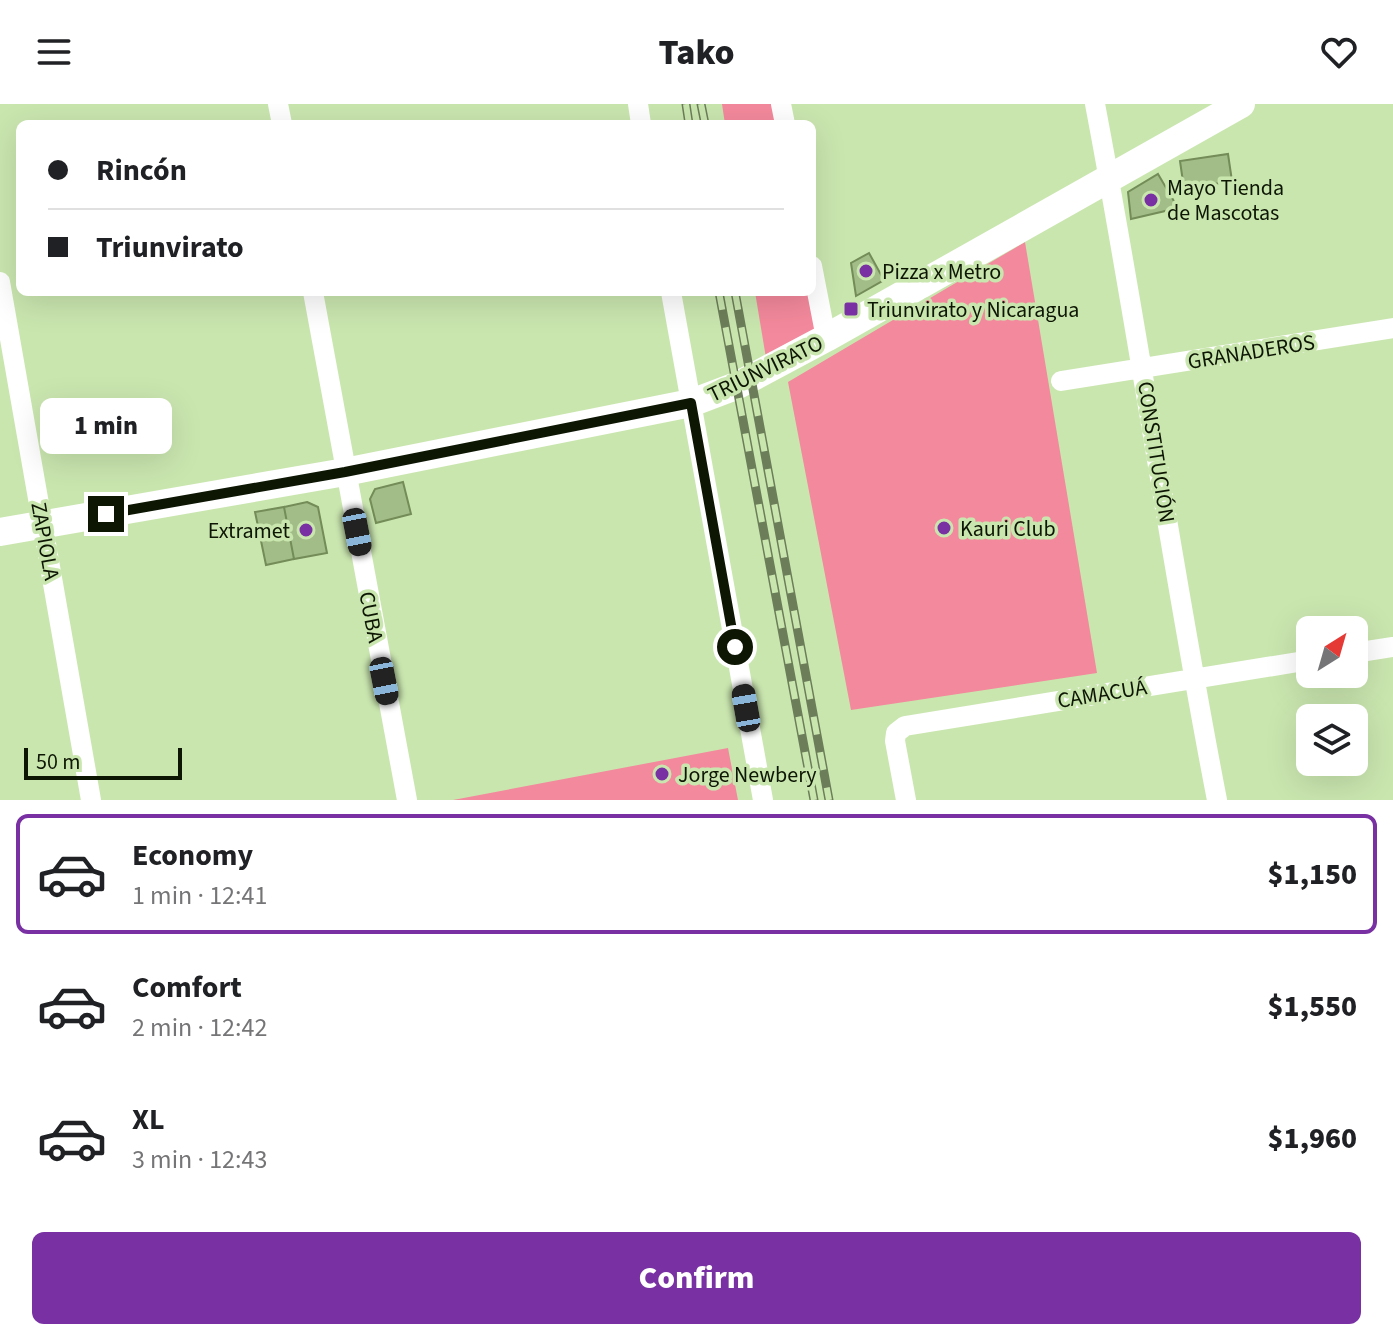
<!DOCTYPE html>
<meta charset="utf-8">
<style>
:root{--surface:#fff;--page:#f6f6f6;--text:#202124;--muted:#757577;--line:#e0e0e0;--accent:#7830a3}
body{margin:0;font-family:"Source Sans 3",sans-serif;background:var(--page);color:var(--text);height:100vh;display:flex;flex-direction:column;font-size:30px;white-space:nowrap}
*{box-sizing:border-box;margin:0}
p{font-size:26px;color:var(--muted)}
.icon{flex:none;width:44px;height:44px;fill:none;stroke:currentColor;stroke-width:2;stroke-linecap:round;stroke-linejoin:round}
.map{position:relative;height:696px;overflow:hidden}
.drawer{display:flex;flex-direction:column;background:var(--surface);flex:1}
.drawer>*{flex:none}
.banner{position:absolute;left:16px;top:16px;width:800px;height:176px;border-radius:12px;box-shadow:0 8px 32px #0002;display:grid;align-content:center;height:176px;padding:0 32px;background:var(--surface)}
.needle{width:52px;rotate:37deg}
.tools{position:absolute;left:1296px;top:512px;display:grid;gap:16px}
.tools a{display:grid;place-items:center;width:72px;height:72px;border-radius:12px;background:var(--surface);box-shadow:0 8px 32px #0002;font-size:40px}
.scale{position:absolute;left:24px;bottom:20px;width:158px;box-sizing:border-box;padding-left:8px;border:4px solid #0d1603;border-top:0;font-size:22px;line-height:28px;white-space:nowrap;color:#0d1603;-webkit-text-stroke:6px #cae6af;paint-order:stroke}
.end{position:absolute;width:36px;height:36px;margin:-18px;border:10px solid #0d1603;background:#fff;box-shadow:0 0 0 4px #fff}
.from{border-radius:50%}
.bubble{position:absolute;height:56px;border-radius:12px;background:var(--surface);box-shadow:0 8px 32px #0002;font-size:26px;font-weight:800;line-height:56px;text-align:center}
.car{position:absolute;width:24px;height:48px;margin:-24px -12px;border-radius:10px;box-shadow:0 0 6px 2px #0007;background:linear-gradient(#222 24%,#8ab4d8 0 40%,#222 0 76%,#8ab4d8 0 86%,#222 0)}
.banner b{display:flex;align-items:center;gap:28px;height:76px;font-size:30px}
.banner b+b{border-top:2px solid var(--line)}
.banner i{width:20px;height:20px;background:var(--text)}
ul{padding:14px 0 0;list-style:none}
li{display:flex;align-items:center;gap:24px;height:120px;margin:0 16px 12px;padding:0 16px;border:4px solid transparent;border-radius:12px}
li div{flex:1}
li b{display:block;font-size:30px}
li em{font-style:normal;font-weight:800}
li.active{border-color:var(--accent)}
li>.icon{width:72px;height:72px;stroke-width:1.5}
.action{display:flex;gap:16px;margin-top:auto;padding:16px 32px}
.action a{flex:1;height:92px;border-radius:12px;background:var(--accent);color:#fff;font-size:32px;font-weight:800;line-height:92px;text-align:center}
header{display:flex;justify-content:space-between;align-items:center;height:104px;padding:0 32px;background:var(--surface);font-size:36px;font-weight:800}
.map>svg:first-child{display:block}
.green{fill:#f3899c}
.building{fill:#a2bd87;stroke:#738c58;stroke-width:2}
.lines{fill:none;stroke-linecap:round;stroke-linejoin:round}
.street{stroke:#fff;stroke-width:20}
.secondary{stroke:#fff;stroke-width:28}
.rail-casing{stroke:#6c7e59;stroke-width:9}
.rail{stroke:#cae6af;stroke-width:6;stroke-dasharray:18;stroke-linecap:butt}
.route{stroke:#0d1603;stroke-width:10}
.poi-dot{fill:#7830a3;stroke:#cae6af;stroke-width:3}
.labels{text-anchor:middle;stroke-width:7;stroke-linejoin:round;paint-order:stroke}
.poi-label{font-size:22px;fill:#0d1603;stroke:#cae6af;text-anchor:start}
.street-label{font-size:22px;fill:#0d1603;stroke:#cae6af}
</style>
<header><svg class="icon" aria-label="menu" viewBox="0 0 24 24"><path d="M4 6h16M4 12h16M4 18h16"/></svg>Tako<svg class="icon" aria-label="heart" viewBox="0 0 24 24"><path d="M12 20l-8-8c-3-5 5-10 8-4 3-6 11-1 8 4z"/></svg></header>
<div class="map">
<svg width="1393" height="696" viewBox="0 0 1393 696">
<rect width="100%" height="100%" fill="#cae6af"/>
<path class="green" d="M722 0H774L778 20H725Z
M1025 138 1097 569 851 606 788 278Z
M755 188H811L818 226 766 254Z
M728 644 738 696H453Z"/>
<path class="building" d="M1228 50 1232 77 1184 85 1180 57Z
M1158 70 1178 104 1131 115 1128 88Z
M869 149 884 176 856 192 851 159Z
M403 378 411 410 376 419 370 395 375 385Z
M307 398 318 403 327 449 294 455 284 403Z
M284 403 294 455 266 461 255 408Z"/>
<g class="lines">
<path class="street" d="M278 0 282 20
M638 0 641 20
M781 0 785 20
M1095 0C1139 231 1172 465 1217 696
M812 162 826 234
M0 178 91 696
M313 188 407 696
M671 188 763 696
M1061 277 1393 224
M1354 549 1393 543
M906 696 895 637 896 629 905 622 1310 556"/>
<path class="secondary" d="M0 428 345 368 691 299 736 282 826 234 1241 0"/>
<defs>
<path id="rail" d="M686 0 689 20
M701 0 705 20
M719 188 814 696
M735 188 829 696"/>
</defs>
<use href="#rail" class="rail-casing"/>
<use href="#rail" class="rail"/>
</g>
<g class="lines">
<path class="route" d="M106 410 345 368 691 299 735 543"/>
</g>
<g class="poi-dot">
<circle cx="1151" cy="96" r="8"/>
<circle cx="866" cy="167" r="8"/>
<rect x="843" y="197" width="16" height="16" rx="4"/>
<circle cx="944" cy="424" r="8"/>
<circle cx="306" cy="426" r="8"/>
<circle cx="662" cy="670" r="8"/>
</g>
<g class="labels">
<g class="poi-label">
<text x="1167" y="91">Mayo Tienda<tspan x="1167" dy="25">de Mascotas</tspan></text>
<text x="882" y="175">Pizza x Metro</text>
<text x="867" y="213">Triunvirato y Nicaragua</text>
<text x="960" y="432">Kauri Club</text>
<text x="290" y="434" text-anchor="end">Extramet</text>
<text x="678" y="678">Jorge Newbery</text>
</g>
<g class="street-label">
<text transform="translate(1251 247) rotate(-9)" y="8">GRANADEROS</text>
<text transform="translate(765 264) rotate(-26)" y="8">TRIUNVIRATO</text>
<text transform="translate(1157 348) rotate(81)" y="8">CONSTITUCIÓN</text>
<text transform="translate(46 437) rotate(80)" y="8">ZAPIOLA</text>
<text transform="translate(372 513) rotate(79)" y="8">CUBA</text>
<text transform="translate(1102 589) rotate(-9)" y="8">CAMACUÁ</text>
</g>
</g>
</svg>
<div class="tools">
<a><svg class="needle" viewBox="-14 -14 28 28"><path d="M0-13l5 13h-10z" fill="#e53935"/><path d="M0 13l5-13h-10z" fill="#757577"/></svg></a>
<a><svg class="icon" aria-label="layers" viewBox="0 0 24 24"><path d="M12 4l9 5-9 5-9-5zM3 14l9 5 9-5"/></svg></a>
</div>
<div class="scale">50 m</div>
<i class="end from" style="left:735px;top:543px"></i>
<i class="end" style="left:106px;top:410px"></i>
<div class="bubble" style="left:40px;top:294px;width:132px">1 min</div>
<i class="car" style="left:357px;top:428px;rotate:169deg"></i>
<i class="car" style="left:384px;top:577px;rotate:169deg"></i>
<i class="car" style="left:746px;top:604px;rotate:350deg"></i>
<div class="banner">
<b><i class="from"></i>Rincón</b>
<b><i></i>Triunvirato</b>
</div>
</div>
<section class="drawer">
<ul>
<li class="active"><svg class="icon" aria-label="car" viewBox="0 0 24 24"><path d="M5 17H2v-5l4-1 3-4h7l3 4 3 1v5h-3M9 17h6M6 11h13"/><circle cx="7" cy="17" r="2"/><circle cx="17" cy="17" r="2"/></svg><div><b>Economy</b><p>1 min · 12:41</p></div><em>$1,150</em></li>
<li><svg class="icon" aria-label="car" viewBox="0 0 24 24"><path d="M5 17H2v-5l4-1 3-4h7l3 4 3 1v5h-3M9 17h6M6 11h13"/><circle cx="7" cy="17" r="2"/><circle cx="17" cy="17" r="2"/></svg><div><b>Comfort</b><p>2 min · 12:42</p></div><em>$1,550</em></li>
<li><svg class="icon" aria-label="car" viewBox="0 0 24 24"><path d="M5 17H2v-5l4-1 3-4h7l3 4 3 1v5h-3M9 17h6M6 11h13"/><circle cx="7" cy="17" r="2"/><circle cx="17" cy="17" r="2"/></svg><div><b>XL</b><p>3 min · 12:43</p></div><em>$1,960</em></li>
</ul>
<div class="action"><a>Confirm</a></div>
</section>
